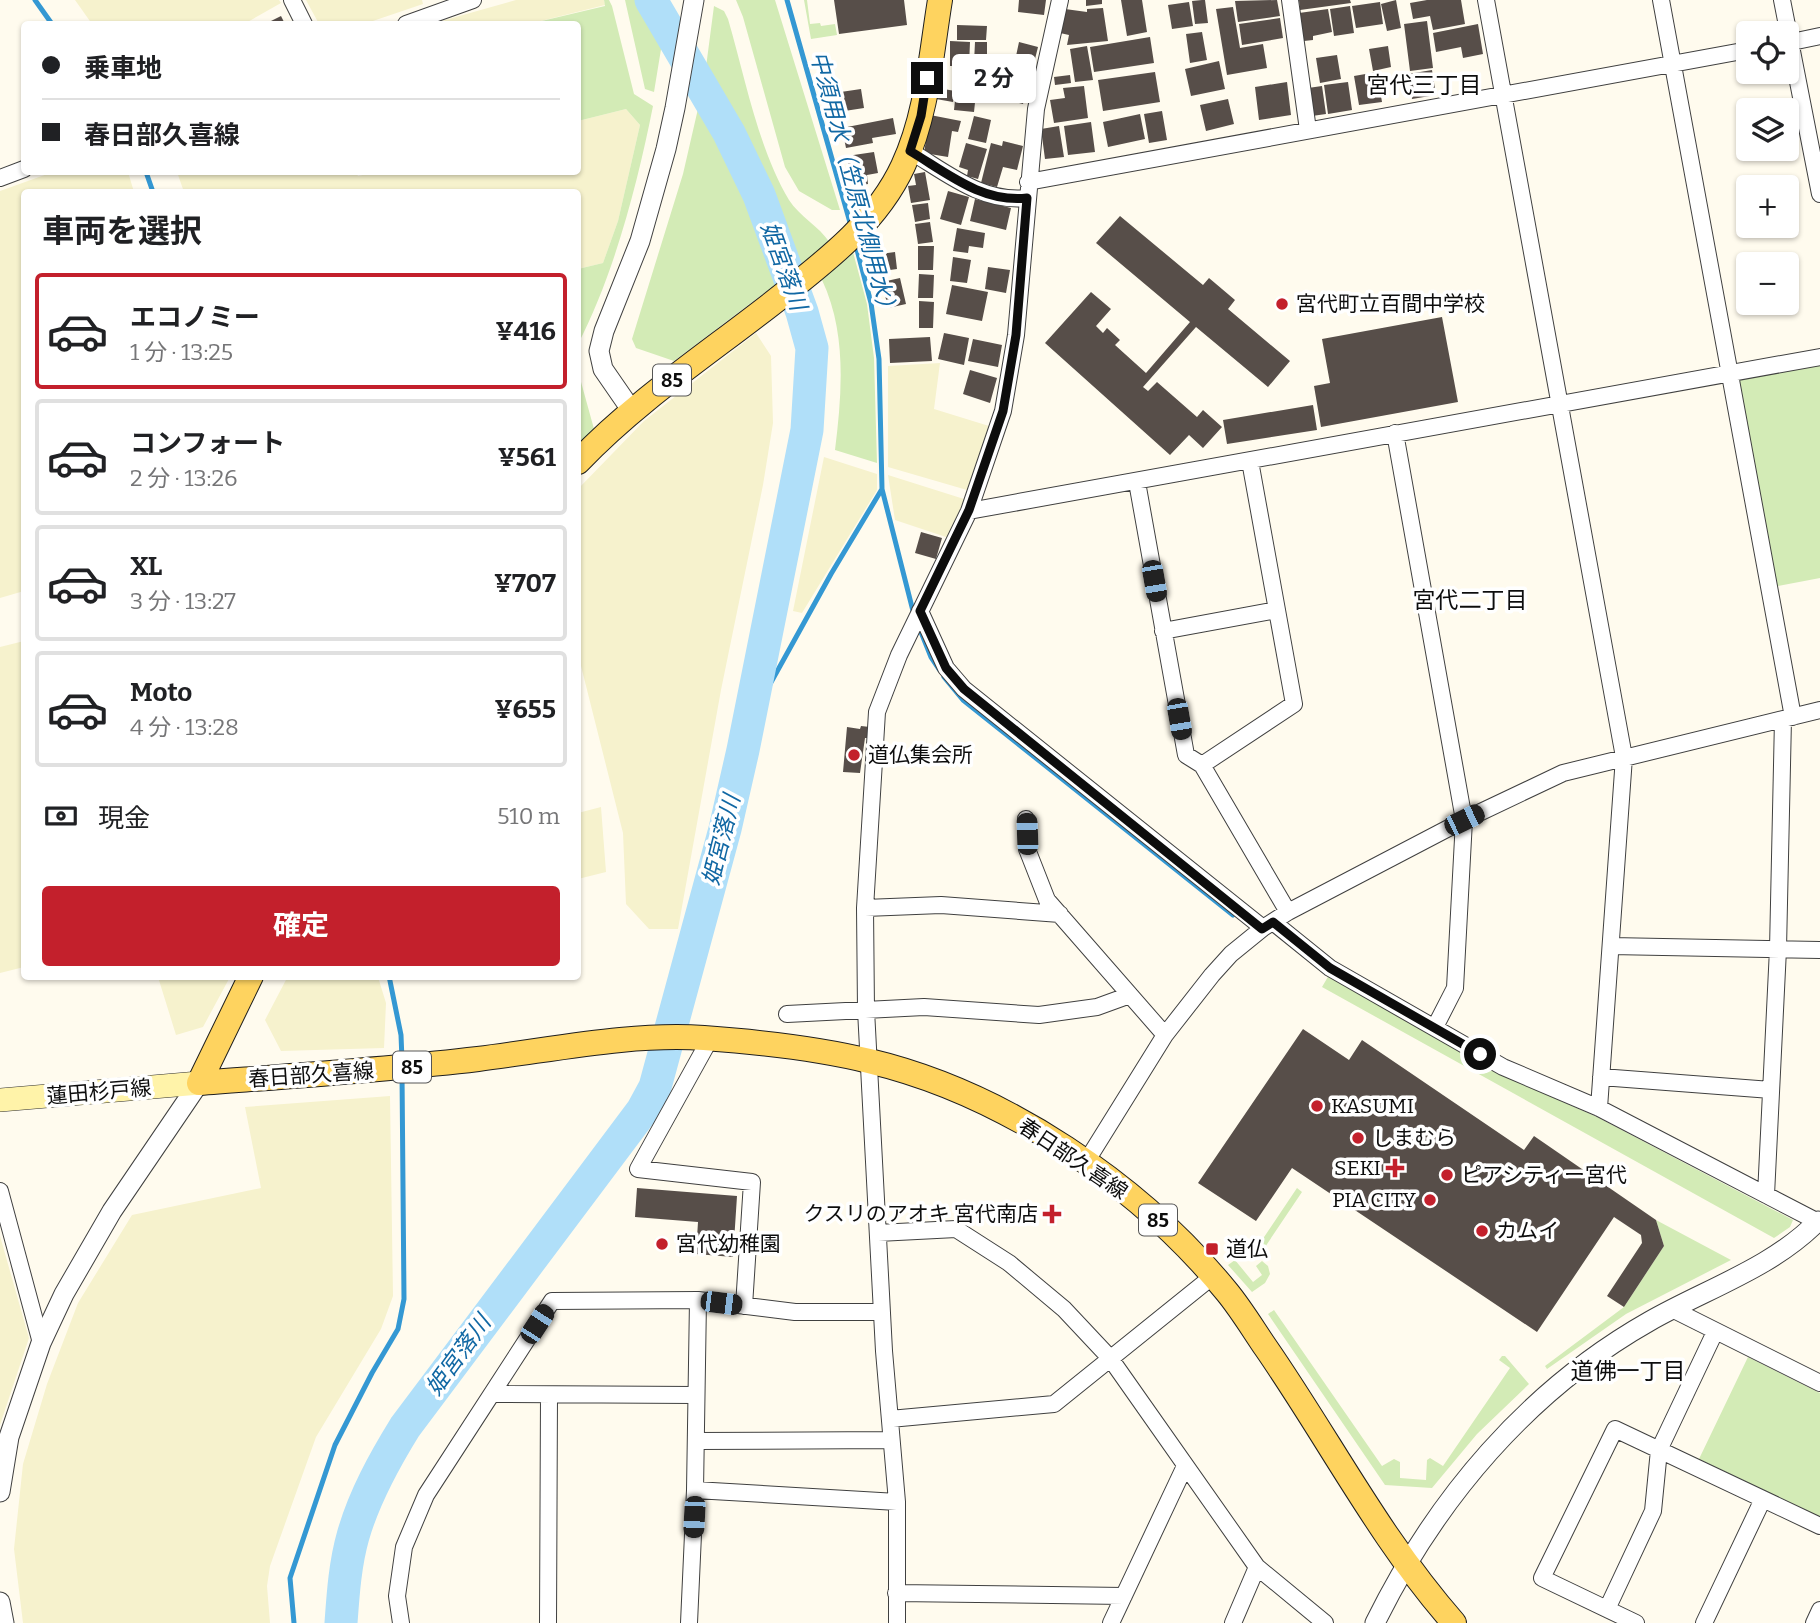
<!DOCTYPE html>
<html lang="ja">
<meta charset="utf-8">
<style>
:root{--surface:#fff;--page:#f2f2f2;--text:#202124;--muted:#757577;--line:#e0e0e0;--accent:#c3202c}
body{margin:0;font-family:Bitter,"Noto Sans JP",serif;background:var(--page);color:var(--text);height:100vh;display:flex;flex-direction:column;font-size:26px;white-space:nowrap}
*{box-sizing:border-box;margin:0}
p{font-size:23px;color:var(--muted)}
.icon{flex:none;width:38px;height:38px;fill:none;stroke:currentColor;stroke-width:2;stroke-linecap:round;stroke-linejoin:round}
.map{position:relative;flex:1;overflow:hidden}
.sheet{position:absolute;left:21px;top:189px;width:560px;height:791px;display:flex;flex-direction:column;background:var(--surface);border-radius:7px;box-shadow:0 2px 5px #0004}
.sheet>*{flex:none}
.banner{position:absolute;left:21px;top:21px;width:560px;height:154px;border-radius:7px;box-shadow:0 2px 5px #0004;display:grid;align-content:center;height:154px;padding:0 21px;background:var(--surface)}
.controls{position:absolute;left:1736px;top:21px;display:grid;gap:14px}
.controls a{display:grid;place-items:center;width:63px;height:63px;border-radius:7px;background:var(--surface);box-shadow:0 2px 5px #0004;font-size:35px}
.end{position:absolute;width:32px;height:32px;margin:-16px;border:9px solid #0d0d0d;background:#fff;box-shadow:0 0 0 4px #fff}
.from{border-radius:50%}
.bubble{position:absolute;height:49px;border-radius:7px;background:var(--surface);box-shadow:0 2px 5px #0004;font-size:23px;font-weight:700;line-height:49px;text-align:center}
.car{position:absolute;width:21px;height:42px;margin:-21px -10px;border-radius:9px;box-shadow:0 0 5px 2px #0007;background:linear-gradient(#222 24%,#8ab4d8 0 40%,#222 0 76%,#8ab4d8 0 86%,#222 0)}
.banner b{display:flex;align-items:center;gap:24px;height:66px;font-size:26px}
.banner b+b{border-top:2px solid var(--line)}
.banner i{width:18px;height:18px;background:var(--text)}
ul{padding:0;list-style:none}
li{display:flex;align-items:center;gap:21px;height:116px;margin:0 14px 10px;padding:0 7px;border:4px solid var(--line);border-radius:7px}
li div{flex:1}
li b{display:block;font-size:26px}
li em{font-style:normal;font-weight:700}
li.active{border-color:var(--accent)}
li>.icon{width:63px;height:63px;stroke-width:1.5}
h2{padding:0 21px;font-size:32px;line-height:84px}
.pay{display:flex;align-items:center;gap:18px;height:77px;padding:0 21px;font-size:26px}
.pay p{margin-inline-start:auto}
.primary-button{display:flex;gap:14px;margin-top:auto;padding:14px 21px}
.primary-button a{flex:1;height:80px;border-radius:7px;background:var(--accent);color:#fff;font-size:28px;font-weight:700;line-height:80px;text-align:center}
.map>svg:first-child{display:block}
.farmland{fill:#f6f2cd}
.green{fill:#d3ebb6}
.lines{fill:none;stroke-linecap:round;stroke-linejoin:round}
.stream{stroke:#3498d3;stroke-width:5}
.river{stroke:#b0dff9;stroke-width:33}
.building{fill:#574e49}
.minor-casing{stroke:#404040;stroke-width:18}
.tertiary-casing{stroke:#404040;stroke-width:21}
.secondary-casing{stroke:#2f2f2f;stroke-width:24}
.primary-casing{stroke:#1e1e1e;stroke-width:26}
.minor{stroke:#fff;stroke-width:16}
.tertiary{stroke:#fff;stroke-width:19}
.secondary{stroke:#fff3a9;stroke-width:23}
.primary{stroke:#fed35f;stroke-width:24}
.route{stroke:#0d0d0d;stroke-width:9}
.poi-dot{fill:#c3202c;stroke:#fff;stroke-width:2.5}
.labels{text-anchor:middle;stroke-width:7;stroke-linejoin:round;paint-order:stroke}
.shield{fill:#fff;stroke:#565656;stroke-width:2}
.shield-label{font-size:19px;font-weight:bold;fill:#0d0d0d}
.poi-label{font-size:21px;fill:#0d0d0d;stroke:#fff;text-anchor:start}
.street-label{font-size:21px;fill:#0d0d0d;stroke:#fff}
.neighbourhood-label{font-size:23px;fill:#0d0d0d;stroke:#fff}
.water-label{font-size:23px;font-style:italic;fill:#1168a4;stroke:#fff}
</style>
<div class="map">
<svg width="1820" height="1623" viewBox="0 0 1820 1623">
<rect width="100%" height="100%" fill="#fffbee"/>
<path class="farmland" d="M75 0H279L281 3 244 24H92Z
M306 0H422L423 4 364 24H319Z
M516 0H604L605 5 529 24H431Z
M626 109 640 125 618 221 603 263 578 269V192H184L177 172H356L358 176 376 172H578V121Z
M53 172H128L134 192H24V591L0 598V191Z
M756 333 771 356 773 423 763 485 721 690 678 929H649L626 904 623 833 578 654V489L644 421Z
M940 363 934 409 989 426 967 490 888 467V366Z
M824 457 877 474V490L802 613 793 611Z
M888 475 964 499 949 538 895 520Z
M24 641V967L0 973V647Z
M601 807 606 872 578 879V813Z
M288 976 378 977 386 1003 384 1048 281 1051 265 1020Z
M158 977V976L230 977 203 1027 176 1035Z
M390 1096 393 1296 381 1329 316 1437 270 1566 267 1586 270 1623H23L14 1549 23 1464 47 1384 78 1303 132 1215 261 1188 245 1107Z
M0 1236 29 1338 0 1425Z"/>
<path class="green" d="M604 0H609L612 6 634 94 653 106C638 182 614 275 578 344V269L603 263 618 221 640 125 626 109 578 121V24H529L605 6Z
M625 0H642L663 37 654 92 645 89Z
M736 0H775L840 210H832L799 191 785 167 743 17Z
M804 0H807L810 24 820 23 821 26 835 24 837 35 811 39Z
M714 6 724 11 728 19C745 77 758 148 789 200 799 216 819 226 830 243L795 269 780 222 706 67Z
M700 100 740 173 762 229 779 282 674 361 636 348 632 339 683 174Z
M853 252 867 304 874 358 877 463 835 450C842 393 847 333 822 280Z
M1820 363V578L1773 587 1736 379Z
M578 371 594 429 578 445Z
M1329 975 1502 1075 1597 1117 1793 1220 1790 1227 1774 1238 1322 987Z
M1297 1188 1302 1192 1261 1253 1251 1261 1247 1256 1256 1249Z
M1656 1220 1731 1260 1626 1314 1547 1369 1545 1366 1624 1307 1664 1246Z
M1235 1260 1253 1282 1262 1275 1256 1266 1262 1261 1268 1266 1270 1274 1265 1283 1252 1292 1228 1265Z
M1274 1310 1382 1466 1394 1459 1400 1462V1478L1426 1480 1427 1460 1430 1458 1443 1466 1510 1368 1499 1360 1502 1356H1505L1529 1384 1477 1434 1432 1488 1385 1485 1268 1314Z
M1748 1357 1820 1393V1517L1699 1459Z"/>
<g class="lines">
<path class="stream" d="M35 0 52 24
M787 0 851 226
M146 172 153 192
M882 489 914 615
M919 627 931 657 939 669
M944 677 963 700 1233 915
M749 722 831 574 882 489 879 359 871 303 855 242
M389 976 401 1035 402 1060
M294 1623 290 1578 335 1445 372 1373 398 1329 404 1299 402 1073"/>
<path class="river" d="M341 1623C343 1595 345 1564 353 1536 364 1497 384 1461 405 1427L642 1111 655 1087 725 829 743 750 807 430 812 348 802 312 759 195 729 133 651 0"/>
</g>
<path class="building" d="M834 0H904L907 25 839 34Z
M1019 0H1046L1044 15 1018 12Z
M1086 0H1102V4L1086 6Z
M1121 0H1142L1147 32 1127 36Z
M1202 0H1205L1208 23 1195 24 1192 1Z
M1277 0 1280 16 1238 22 1235 1Z
M1299 0H1350L1351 3 1300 10Z
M1396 0 1401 28 1387 31 1381 4Z
M1427 0H1461L1465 24 1433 30 1430 16 1413 19 1410 3Z
M1189 2 1193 26 1172 29 1168 5Z
M1380 2 1383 24 1356 28 1352 6Z
M1350 6 1354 33 1334 36 1330 9Z
M1233 7 1240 48 1263 44 1267 68 1227 75 1216 9Z
M1103 8 1108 41 1067 45 1069 35 1060 33 1065 9 1087 12V9Z
M1328 9 1332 32 1313 36V40L1304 41 1299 13Z
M281 16 285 24H265Z
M1280 18 1283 38 1242 45 1239 24Z
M1427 21 1433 68 1410 71 1404 24Z
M1478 24 1483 54 1463 58 1461 47 1436 52 1433 33Z
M957 25 987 26 986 40H957Z
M1202 32 1207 60 1190 63 1186 34Z
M1150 37 1154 63 1094 72 1090 47Z
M950 41 970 42 969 66H950Z
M975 42H987V63H974Z
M1019 42 1038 47 1031 75 1013 70Z
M1087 46 1093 80 1075 82 1070 49Z
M1388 46 1391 67 1373 71 1369 49Z
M1337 55 1341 79 1320 83 1316 58Z
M1219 61 1225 89 1191 96 1185 69Z
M986 69 1029 79 1023 104 980 94Z
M1432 70 1436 95 1412 99 1408 74Z
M1155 72 1160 102 1103 111 1098 80Z
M1377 72 1382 102 1359 105 1354 76Z
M1070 75 1071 83 1055 85 1054 77Z
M978 81 977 92 961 89V83Z
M1287 82 1291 115 1259 120 1255 87Z
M1348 82 1352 110 1328 114 1324 85Z
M1084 86 1088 118 1054 123 1050 100 1065 98 1063 88Z
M1322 86 1326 114 1312 116 1308 88Z
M938 88 955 91 953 102 936 99Z
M861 89 864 108 838 112 834 93Z
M956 91 976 93 974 112 954 110Z
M1228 99 1234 124 1206 131 1200 105Z
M1162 111 1167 140 1149 143 1144 114Z
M1140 114 1145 139 1108 147 1103 122Z
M930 115 961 121 958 132 952 131 948 157 924 153Z
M974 116 991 120 986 143 968 139Z
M893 118 896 134 872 138 873 143 846 148 842 128Z
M1091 122 1095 152 1068 155 1064 126Z
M1059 126 1064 157 1045 159 1041 129Z
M1003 141 1023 146 1017 170 1003 167 997 187 981 183 991 143 1002 146Z
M966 143 987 149 978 179 967 176 968 170 959 167Z
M874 152 878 173 867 175 868 184 852 187 847 156Z
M925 172 930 200 911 203 908 186 916 185 914 174Z
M948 191 969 197 961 225 940 219Z
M975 199 1011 208 1006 230 970 221Z
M928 203 930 219 915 222 912 205Z
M1120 216 1203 285 1209 278 1235 300 1228 309 1290 361 1268 387 1196 327 1143 387 1148 391 1157 382 1197 417 1203 410 1222 427 1203 448 1189 435 1170 455 1045 343 1091 292 1111 309 1096 326 1103 333 1107 328 1120 340 1115 345 1146 373 1190 322 1096 243Z
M930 222 933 242 918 244 915 224Z
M957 228 985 233 983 248 969 246 968 253 953 251Z
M918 246H934L933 270H918Z
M895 252 897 269 876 272 873 255Z
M953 257 971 260 967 283 950 281Z
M988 267 1010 270 1006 293 985 289Z
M919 274 934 275 933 298H918Z
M900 278 906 304 888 308 882 282Z
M952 285 988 292 982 321 946 314Z
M919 301 934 302 933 328H919Z
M1442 317 1458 402 1321 427 1314 386 1330 383 1322 339Z
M944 333 969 338 964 365 938 359Z
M930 337 932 361 890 363 889 339Z
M973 339 1002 345 998 367 968 361Z
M970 370 997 378 990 403 963 394Z
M1313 405 1317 430 1227 444 1223 420Z
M921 532 942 538 936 559 915 553Z
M861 726 870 727 869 738H865L860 773 843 772 847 727 860 729Z
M1303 1029 1349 1060 1362 1040 1524 1150 1534 1136 1656 1220 1664 1246 1624 1307 1607 1296 1642 1243 1641 1235 1614 1217 1537 1332 1292 1168 1256 1221 1198 1183Z
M637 1188 737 1196 733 1257 696 1254 698 1222 635 1217Z"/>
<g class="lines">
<defs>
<path id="minor" d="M292 0 304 24
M1290 0 1308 130
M1486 0 1624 757 1599 1108
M1661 0 1793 717
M1782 0 1820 194
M406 24 473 0
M1787 43 1820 36
M910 151C947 173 982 203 1027 198
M0 178 24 169
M1028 182 1748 50
M1395 433 1464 820 1455 988 1435 1027
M1137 482 1186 755 1202 765 1288 912
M969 511C1253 461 1536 406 1820 357
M920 611 946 668 964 689 1263 928
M1163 631 1277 610
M1202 765 1294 704 1250 461
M1026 819 1027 849 1047 900 1165 1035
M865 908 941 905 1060 914
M1273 922 1330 968 1503 1067 1599 1108 1820 1223
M1611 946 1820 950
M787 1014 924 1007 1039 1015 1097 1007 1130 995
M710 1039 638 1169 752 1182 744 1306
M1601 1077 1771 1090
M1086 1162 1165 1035 1212 975 1231 954 1263 928 1288 912 1464 820 1563 773 1820 710
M0 1191 41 1343
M1766 1195 1778 949 1783 719
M878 1233 956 1229 1009 1263 1064 1309 1110 1358 1257 1567 1325 1623
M1672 1309 1820 1383
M492 1394 695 1395
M890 1419 1054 1404 1213 1276
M696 1441 891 1440
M695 1490 897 1502
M896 1593 1124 1596
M1607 1609 1653 1511 1659 1450 1715 1332
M401 1623 397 1596 404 1547 426 1495 552 1301 698 1300 795 1312H882
M548 1623 549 1395
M689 1623 695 1490 698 1300
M897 1623V1502L884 1351 866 1010 865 908 877 712 899 655 969 511 1003 411 1016 335 1036 109 1060 0
M1111 1623 1185 1466
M1233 1623 1257 1567
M1636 1623 1542 1578 1615 1429 1820 1526
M1704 1623 1763 1499
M1814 1623 1820 1610"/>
<path id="tertiary" d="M632 411 603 369 599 351 604 331 640 241 666 149 675 108 694 0
M0 1492 9 1437 41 1343 64 1294 112 1211 199 1083
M0 1602 4 1623
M1375 1623C1436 1499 1528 1390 1650 1321 1706 1289 1772 1268 1818 1221"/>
<path id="secondary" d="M0 1100 199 1083"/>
<path id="primary" d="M578 462C639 398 715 349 784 294 830 258 878 220 903 166 927 115 931 55 940 0
M199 1083C292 1076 385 1070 478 1059 552 1050 630 1033 704 1038 759 1042 816 1048 869 1061 1004 1093 1140 1185 1227 1292 1241 1309 1253 1329 1266 1348 1329 1439 1380 1539 1454 1623
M199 1083 251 976"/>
</defs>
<use href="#minor" class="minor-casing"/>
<use href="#tertiary" class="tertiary-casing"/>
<use href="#secondary" class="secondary-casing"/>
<use href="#primary" class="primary-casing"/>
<use href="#minor" class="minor"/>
<use href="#tertiary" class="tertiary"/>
<use href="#secondary" class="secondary"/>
<use href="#primary" class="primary"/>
</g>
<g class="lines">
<path class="route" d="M927 78 921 116 910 151C947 173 982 203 1027 198L1016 335 1003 411 969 510 920 611 946 668 964 689 1262 929 1273 922 1330 968 1480 1054"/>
</g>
<g class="poi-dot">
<circle cx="1282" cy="304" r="7"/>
<circle cx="854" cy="755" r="7"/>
<circle cx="1317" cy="1106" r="7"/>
<circle cx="1358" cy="1138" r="7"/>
<path d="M1391.5 1157.5h7v7h7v7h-7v7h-7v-7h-7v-7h7z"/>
<circle cx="1447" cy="1175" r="7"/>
<circle cx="1430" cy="1200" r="7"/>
<path d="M1048.5 1203.5h7v7h7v7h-7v7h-7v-7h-7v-7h7z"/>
<circle cx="1482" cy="1231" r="7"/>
<circle cx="662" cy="1244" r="7"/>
<rect x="1205" y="1242" width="14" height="14" rx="3.5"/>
</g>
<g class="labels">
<g class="shield">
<rect x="653" y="364.5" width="38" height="31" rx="5"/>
<rect x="393" y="1051.5" width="38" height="31" rx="5"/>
<rect x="1139" y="1204.5" width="38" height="31" rx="5"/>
</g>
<g class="shield-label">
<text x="672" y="387">85</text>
<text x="412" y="1074">85</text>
<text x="1158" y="1227">85</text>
</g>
<g class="poi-label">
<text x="1296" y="311">宮代町立百間中学校</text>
<text x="868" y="762">道仏集会所</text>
<text x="1331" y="1113">KASUMI</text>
<text x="1372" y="1145">しまむら</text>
<text x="1381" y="1175" text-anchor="end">SEKI</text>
<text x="1461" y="1182">ピアシティー宮代</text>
<text x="1416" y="1207" text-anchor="end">PIA CITY</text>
<text x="1038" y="1221" text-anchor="end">クスリのアオキ 宮代南店</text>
<text x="1496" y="1238">カムイ</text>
<text x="676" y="1251">宮代幼稚園</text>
<text x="1226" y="1256">道仏</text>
</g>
<g class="street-label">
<text transform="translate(311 1075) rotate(-4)" y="7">春日部久喜線</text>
<text transform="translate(99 1092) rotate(-5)" y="7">蓮田杉戸線</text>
<text transform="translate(1073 1159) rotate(34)" y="7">春日部久喜線</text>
</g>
<g class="neighbourhood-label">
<text x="1424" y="93">宮代三丁目</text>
<text x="1470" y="608">宮代二丁目</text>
<text x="1628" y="1379">道佛一丁目</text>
</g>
<g class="water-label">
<text transform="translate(854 185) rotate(75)" y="8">中須用水（笠原北側用水）</text>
<text transform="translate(784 266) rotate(70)" y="8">姫宮落川</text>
<text transform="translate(721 840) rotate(-76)" y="8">姫宮落川</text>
<text transform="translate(458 1355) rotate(-54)" y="8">姫宮落川</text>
</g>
</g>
</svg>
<div class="controls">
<a><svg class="icon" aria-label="locate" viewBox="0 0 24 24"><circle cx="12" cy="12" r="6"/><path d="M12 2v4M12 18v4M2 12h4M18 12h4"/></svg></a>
<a><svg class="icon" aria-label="layers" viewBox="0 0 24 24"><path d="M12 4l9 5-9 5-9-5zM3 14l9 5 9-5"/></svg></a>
<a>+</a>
<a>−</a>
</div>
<i class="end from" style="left:1480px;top:1054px"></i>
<i class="end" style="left:927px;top:78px"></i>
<div class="bubble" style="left:952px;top:54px;width:84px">2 分</div>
<i class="car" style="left:1154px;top:581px;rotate:170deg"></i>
<i class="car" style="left:1179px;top:719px;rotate:170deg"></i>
<i class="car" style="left:1464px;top:820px;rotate:64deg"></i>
<i class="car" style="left:1027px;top:834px;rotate:358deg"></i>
<i class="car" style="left:721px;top:1303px;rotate:97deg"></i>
<i class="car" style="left:537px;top:1324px;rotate:33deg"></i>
<i class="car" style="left:694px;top:1517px;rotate:183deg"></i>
<div class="banner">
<b><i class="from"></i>乗車地</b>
<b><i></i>春日部久喜線</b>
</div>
<section class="sheet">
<h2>車両を選択</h2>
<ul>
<li class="active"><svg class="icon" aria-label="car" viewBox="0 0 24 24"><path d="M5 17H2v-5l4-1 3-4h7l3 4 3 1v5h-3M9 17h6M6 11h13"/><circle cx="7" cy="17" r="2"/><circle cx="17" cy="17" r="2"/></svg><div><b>エコノミー</b><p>1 分 · 13:25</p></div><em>¥416</em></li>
<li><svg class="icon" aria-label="car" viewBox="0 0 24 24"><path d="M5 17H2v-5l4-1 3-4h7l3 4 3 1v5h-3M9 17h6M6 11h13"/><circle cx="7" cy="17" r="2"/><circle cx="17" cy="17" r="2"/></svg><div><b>コンフォート</b><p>2 分 · 13:26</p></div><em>¥561</em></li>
<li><svg class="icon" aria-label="car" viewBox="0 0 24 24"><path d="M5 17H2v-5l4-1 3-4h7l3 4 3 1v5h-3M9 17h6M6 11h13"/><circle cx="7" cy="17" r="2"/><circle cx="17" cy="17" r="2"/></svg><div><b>XL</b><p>3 分 · 13:27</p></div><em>¥707</em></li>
<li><svg class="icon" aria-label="car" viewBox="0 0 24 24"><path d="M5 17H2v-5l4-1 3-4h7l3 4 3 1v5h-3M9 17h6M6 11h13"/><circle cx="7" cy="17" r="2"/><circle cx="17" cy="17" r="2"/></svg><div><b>Moto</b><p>4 分 · 13:28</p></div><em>¥655</em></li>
</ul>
<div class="pay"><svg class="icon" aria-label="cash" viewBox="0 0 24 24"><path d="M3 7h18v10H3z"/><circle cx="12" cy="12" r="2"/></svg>現金<p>510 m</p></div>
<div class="primary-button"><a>確定</a></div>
</section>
</div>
